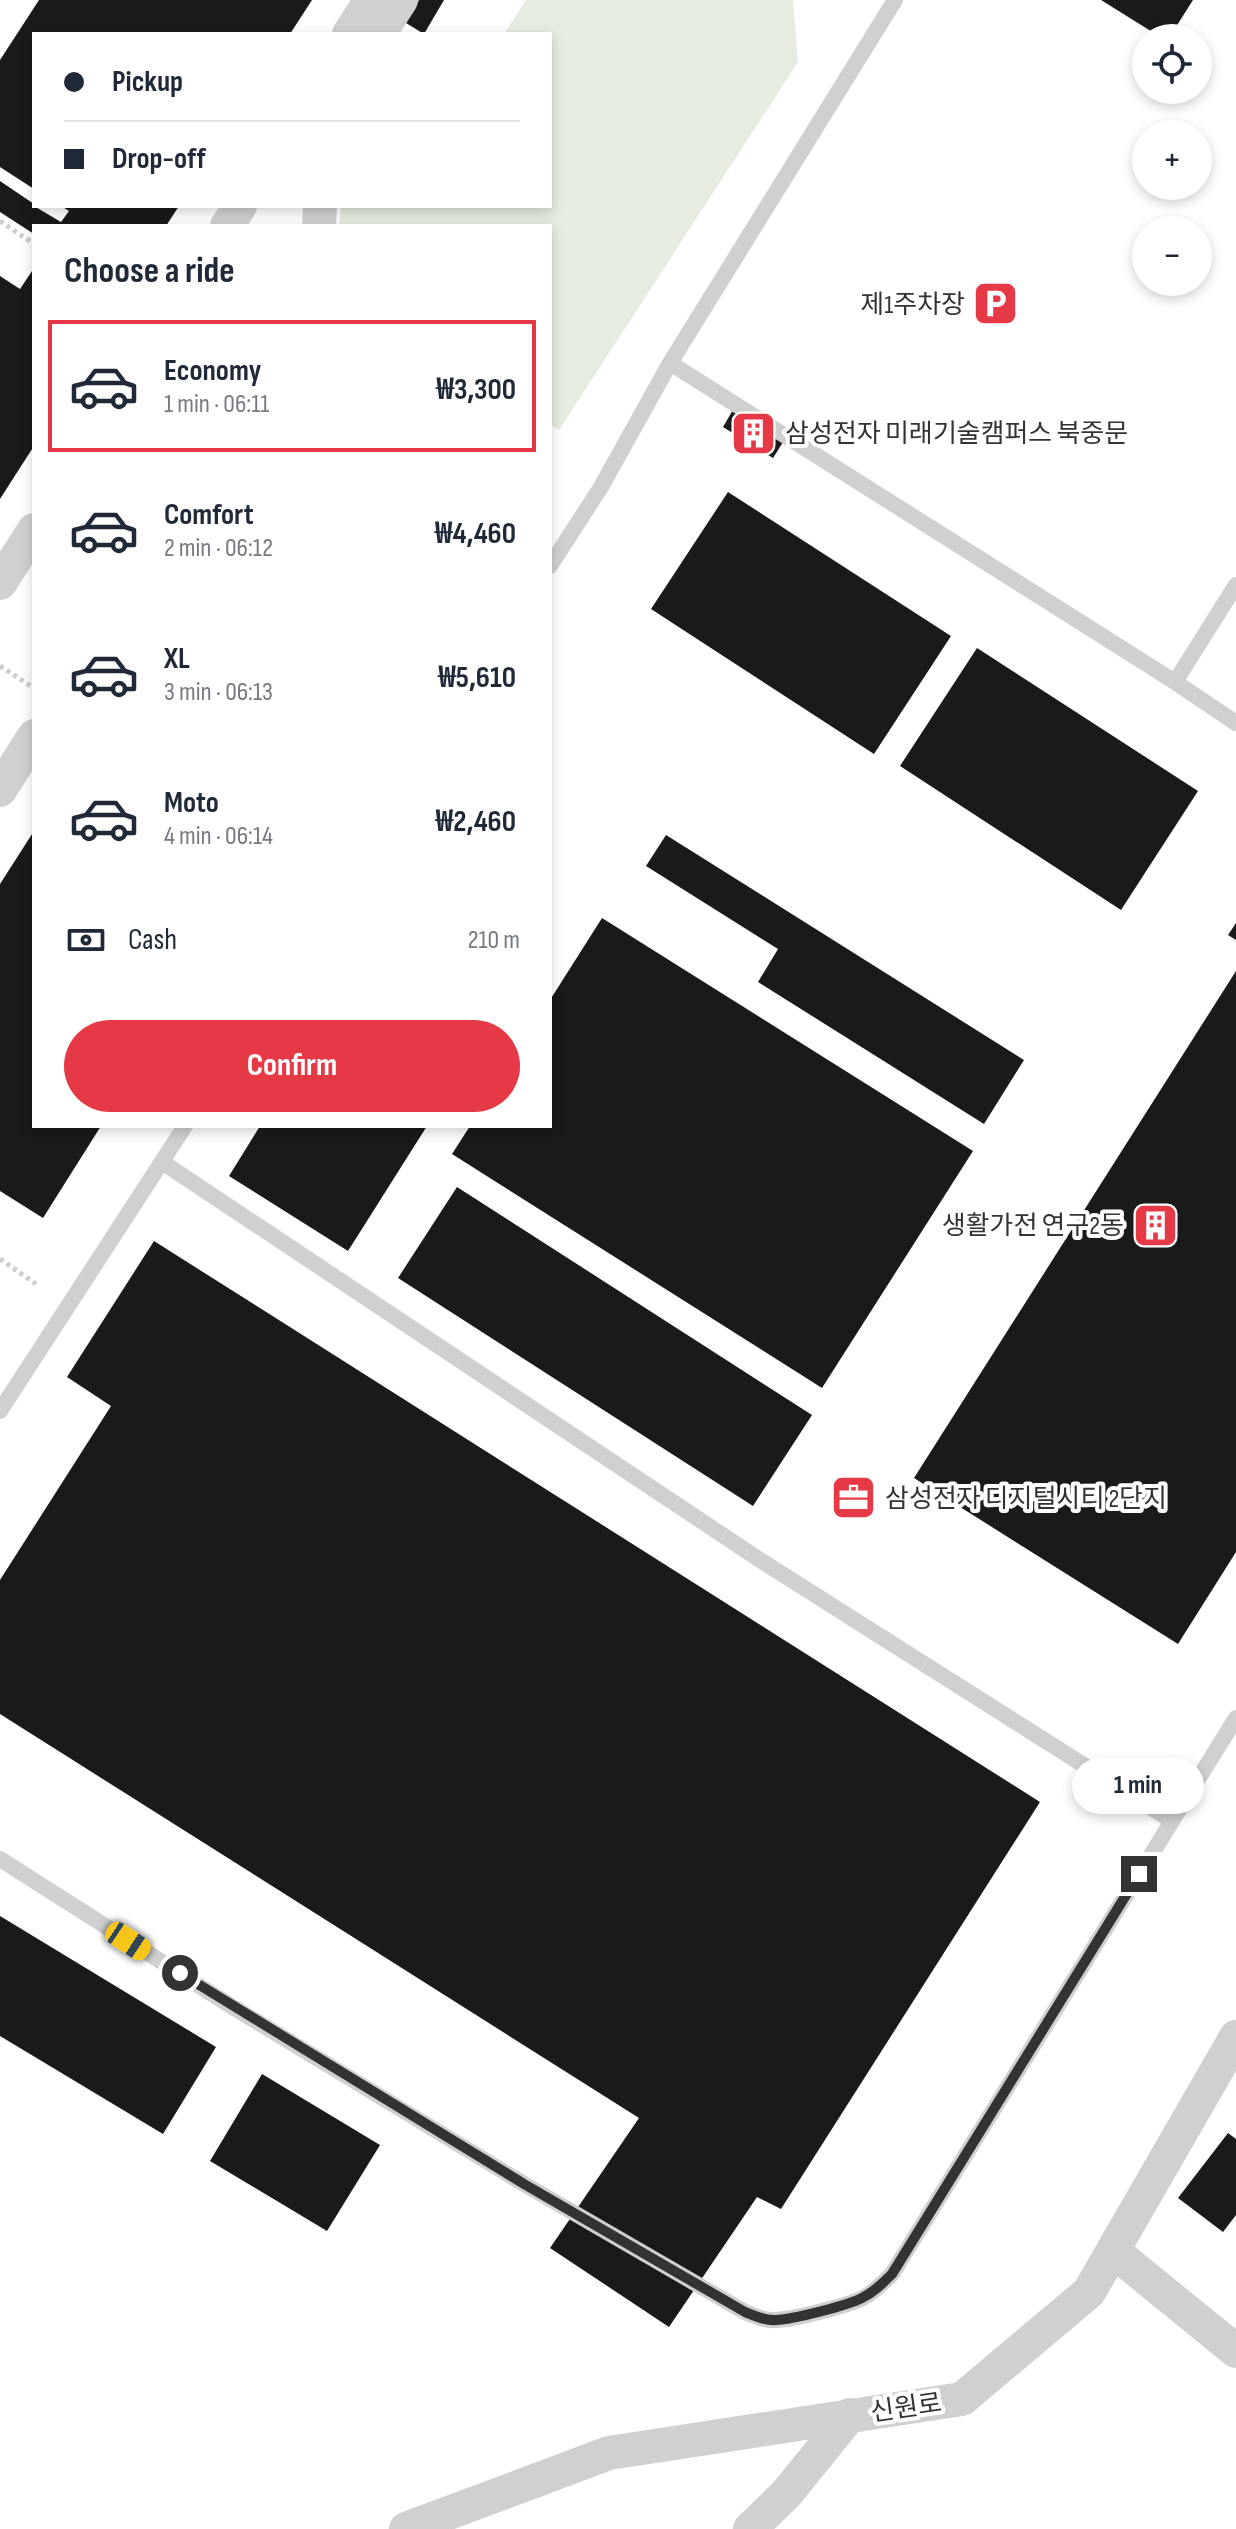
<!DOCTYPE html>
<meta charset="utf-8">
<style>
:root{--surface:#fff;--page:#f6f6f7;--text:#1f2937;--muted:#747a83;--line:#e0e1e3;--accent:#e63946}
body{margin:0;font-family:"Sofia Sans Condensed","Noto Sans KR",sans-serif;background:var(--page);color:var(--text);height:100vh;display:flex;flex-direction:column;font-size:30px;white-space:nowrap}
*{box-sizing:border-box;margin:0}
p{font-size:26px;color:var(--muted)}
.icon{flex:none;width:44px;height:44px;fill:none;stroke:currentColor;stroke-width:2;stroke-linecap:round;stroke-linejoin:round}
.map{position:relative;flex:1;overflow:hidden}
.side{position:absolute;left:32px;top:224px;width:520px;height:904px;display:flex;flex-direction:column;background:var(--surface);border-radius:0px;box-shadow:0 4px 12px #0003}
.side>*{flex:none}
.top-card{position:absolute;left:32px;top:32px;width:520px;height:176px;border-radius:0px;box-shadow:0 4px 12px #0003;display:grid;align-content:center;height:176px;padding:0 32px;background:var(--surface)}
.buttons{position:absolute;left:1132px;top:24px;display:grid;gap:16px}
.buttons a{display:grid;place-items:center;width:80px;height:80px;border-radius:50%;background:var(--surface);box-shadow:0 4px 12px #0003;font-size:40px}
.end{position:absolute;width:36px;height:36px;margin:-18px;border:10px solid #333;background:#fff;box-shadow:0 0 0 4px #fff}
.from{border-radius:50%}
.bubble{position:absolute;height:56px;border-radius:28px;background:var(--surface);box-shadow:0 4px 12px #0003;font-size:26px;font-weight:700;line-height:56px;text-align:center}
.car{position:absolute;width:24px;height:48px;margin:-24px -12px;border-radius:10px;box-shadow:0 0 6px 2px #0007;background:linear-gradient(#f5c518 24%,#345 0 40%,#f5c518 0 76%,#345 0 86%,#f5c518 0)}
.top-card b{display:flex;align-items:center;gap:28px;height:76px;font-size:30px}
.top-card b+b{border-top:2px solid var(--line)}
.top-card i{width:20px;height:20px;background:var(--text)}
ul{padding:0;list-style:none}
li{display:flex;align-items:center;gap:24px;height:132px;margin:0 16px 12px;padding:0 16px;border:4px solid transparent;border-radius:0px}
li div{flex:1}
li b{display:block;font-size:30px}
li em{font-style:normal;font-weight:700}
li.current{border-color:var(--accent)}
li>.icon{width:72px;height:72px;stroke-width:1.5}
h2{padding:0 32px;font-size:36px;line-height:96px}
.pay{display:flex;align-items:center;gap:20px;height:88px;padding:0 32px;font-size:30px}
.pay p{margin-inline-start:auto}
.button{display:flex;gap:16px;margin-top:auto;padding:16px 32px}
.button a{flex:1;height:92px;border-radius:48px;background:var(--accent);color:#fff;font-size:32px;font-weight:700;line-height:92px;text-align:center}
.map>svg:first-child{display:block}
.green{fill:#e6ecdf}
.building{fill:#1a1a1a}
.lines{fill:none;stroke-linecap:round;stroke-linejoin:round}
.path{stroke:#cdcdcd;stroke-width:5;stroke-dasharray:4 4;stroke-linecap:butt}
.lane{stroke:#d0d0d0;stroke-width:16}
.street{stroke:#d0d0d0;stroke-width:34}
.route{stroke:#333;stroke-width:10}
.labels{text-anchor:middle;stroke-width:8;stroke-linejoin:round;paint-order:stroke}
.poi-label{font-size:26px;fill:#333;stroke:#fff;text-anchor:end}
.street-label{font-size:26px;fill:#333;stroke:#fff}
</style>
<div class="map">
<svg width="1236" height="2529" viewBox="0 0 1236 2529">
<rect width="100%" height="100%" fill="#fff"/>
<path class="green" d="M526 0H793L798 62 559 430 550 424V226H339L341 206H550V34H504Z"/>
<path class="building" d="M39 0H312L290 34H34V189L0 167V60Z
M419 0H444L424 34 406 23Z
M1101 0H1193L1169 38H1162Z
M0 181 34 204V206L61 222 69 211 61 206H179L166 226H34V234L0 212Z
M34 268V446L0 499V276L20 289Z
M734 408 785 439 773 458 723 427Z
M728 492 951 636 874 754 651 609Z
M977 648 1198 791 1121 910 900 766Z
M34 831V1126H101L43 1218 0 1191V884Z
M666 835 1024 1060 984 1124 758 982 778 949 646 866Z
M602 918 973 1151 822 1388 452 1154 470 1126H550V1000Z
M1236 923V940L1228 935Z
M1236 971V1552L1178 1644 914 1478Z
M260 1126H427L348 1251 229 1176Z
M457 1187 812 1415 753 1506 398 1278Z
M154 1241 1040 1802 781 2209 757 2197 669 2327 550 2248 639 2118 0 1714V1580L111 1406 67 1377Z
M0 1916 216 2047 163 2134 0 2036Z
M262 2074 380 2145 327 2231 210 2161Z
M1228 2133 1236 2139V2215L1223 2232 1178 2198Z"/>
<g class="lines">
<path class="path" d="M0 221 34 244
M0 666 34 688
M0 1259 36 1284"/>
<path class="lane" d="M670 363 1175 682 1236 723
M550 566 601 487 670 363 895 0
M1175 682 1236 585
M162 1162 760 1560 1172 1821 1236 1718
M0 1411 185 1126
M0 1859 231 2006 524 2184 745 2312C755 2316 765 2321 776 2320 795 2319 846 2306 863 2298 874 2292 883 2283 892 2274L1172 1821"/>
<path class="street" d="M349 34 371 0
M379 34 401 0
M227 226 240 206
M319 226 320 206
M0 583 34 530
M0 790 34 736
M1113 2251 1236 2351
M406 2529 609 2453 962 2399 1089 2292 1236 2037
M750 2529 787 2493 850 2415"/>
</g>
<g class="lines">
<path class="route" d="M180 1973 524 2184 745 2312C755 2316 765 2321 776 2320 794 2319 846 2306 862 2298 874 2292 883 2283 892 2274L1139 1874"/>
</g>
<defs>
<symbol id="parking-square" viewBox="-11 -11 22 22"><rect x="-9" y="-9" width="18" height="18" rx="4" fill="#e63946" stroke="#fff"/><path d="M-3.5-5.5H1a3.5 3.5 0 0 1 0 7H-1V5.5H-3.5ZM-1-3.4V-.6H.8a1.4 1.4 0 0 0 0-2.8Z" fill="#fff"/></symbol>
<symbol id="building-square" viewBox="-11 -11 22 22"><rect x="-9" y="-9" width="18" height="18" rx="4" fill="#e63946" stroke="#fff"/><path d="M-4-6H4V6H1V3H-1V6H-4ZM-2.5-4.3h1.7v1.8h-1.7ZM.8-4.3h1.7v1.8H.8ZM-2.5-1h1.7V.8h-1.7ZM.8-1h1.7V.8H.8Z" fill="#fff"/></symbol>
<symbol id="office-square" viewBox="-11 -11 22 22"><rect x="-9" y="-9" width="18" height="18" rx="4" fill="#e63946" stroke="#fff"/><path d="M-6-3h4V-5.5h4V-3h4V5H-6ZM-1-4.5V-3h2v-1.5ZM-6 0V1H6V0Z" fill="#fff"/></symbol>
</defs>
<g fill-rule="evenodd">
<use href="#parking-square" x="970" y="278" width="51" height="51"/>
<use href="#building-square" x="728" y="408" width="51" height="51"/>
<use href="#building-square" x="1130" y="1200" width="51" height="51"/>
<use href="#office-square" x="828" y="1472" width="51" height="51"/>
</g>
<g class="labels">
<g class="poi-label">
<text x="965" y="313">제1주차장</text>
<text x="785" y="442" text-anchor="start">삼성전자 미래기술캠퍼스 북중문</text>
<text x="1124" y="1234">생활가전 연구2동</text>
<text x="885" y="1507" text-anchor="start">삼성전자 디지털시티 2단지</text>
</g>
<g class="street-label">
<text transform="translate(906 2407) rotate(-8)" y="9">신원로</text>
</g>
</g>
</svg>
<div class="buttons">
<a><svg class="icon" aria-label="locate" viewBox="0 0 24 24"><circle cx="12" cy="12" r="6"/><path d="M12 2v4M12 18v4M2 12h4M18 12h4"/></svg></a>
<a>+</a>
<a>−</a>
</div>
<i class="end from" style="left:180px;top:1973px"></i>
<i class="end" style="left:1139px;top:1874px"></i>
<div class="bubble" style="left:1072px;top:1758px;width:132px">1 min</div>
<i class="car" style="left:128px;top:1941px;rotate:123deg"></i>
<div class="top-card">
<b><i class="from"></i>Pickup</b>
<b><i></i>Drop-off</b>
</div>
<section class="side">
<h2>Choose a ride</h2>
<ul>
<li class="current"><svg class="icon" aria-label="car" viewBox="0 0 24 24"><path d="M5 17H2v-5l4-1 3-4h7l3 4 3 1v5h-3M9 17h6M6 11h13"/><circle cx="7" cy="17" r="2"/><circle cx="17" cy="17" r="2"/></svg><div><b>Economy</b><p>1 min · 06:11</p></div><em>₩3,300</em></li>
<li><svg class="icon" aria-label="car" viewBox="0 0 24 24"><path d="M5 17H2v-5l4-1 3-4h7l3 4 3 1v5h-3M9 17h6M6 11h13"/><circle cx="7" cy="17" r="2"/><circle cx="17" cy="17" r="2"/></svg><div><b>Comfort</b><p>2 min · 06:12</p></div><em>₩4,460</em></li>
<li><svg class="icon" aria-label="car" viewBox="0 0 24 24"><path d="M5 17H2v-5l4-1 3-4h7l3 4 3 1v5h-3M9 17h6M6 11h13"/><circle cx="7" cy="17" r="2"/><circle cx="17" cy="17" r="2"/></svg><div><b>XL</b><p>3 min · 06:13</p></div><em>₩5,610</em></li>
<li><svg class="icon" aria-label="car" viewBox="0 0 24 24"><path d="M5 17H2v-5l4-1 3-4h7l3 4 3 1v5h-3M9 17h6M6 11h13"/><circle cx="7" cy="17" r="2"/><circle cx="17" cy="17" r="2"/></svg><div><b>Moto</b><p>4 min · 06:14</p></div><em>₩2,460</em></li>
</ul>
<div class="pay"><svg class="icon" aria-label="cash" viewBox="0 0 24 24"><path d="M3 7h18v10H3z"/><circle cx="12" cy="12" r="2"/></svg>Cash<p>210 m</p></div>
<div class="button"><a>Confirm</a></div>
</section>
</div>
